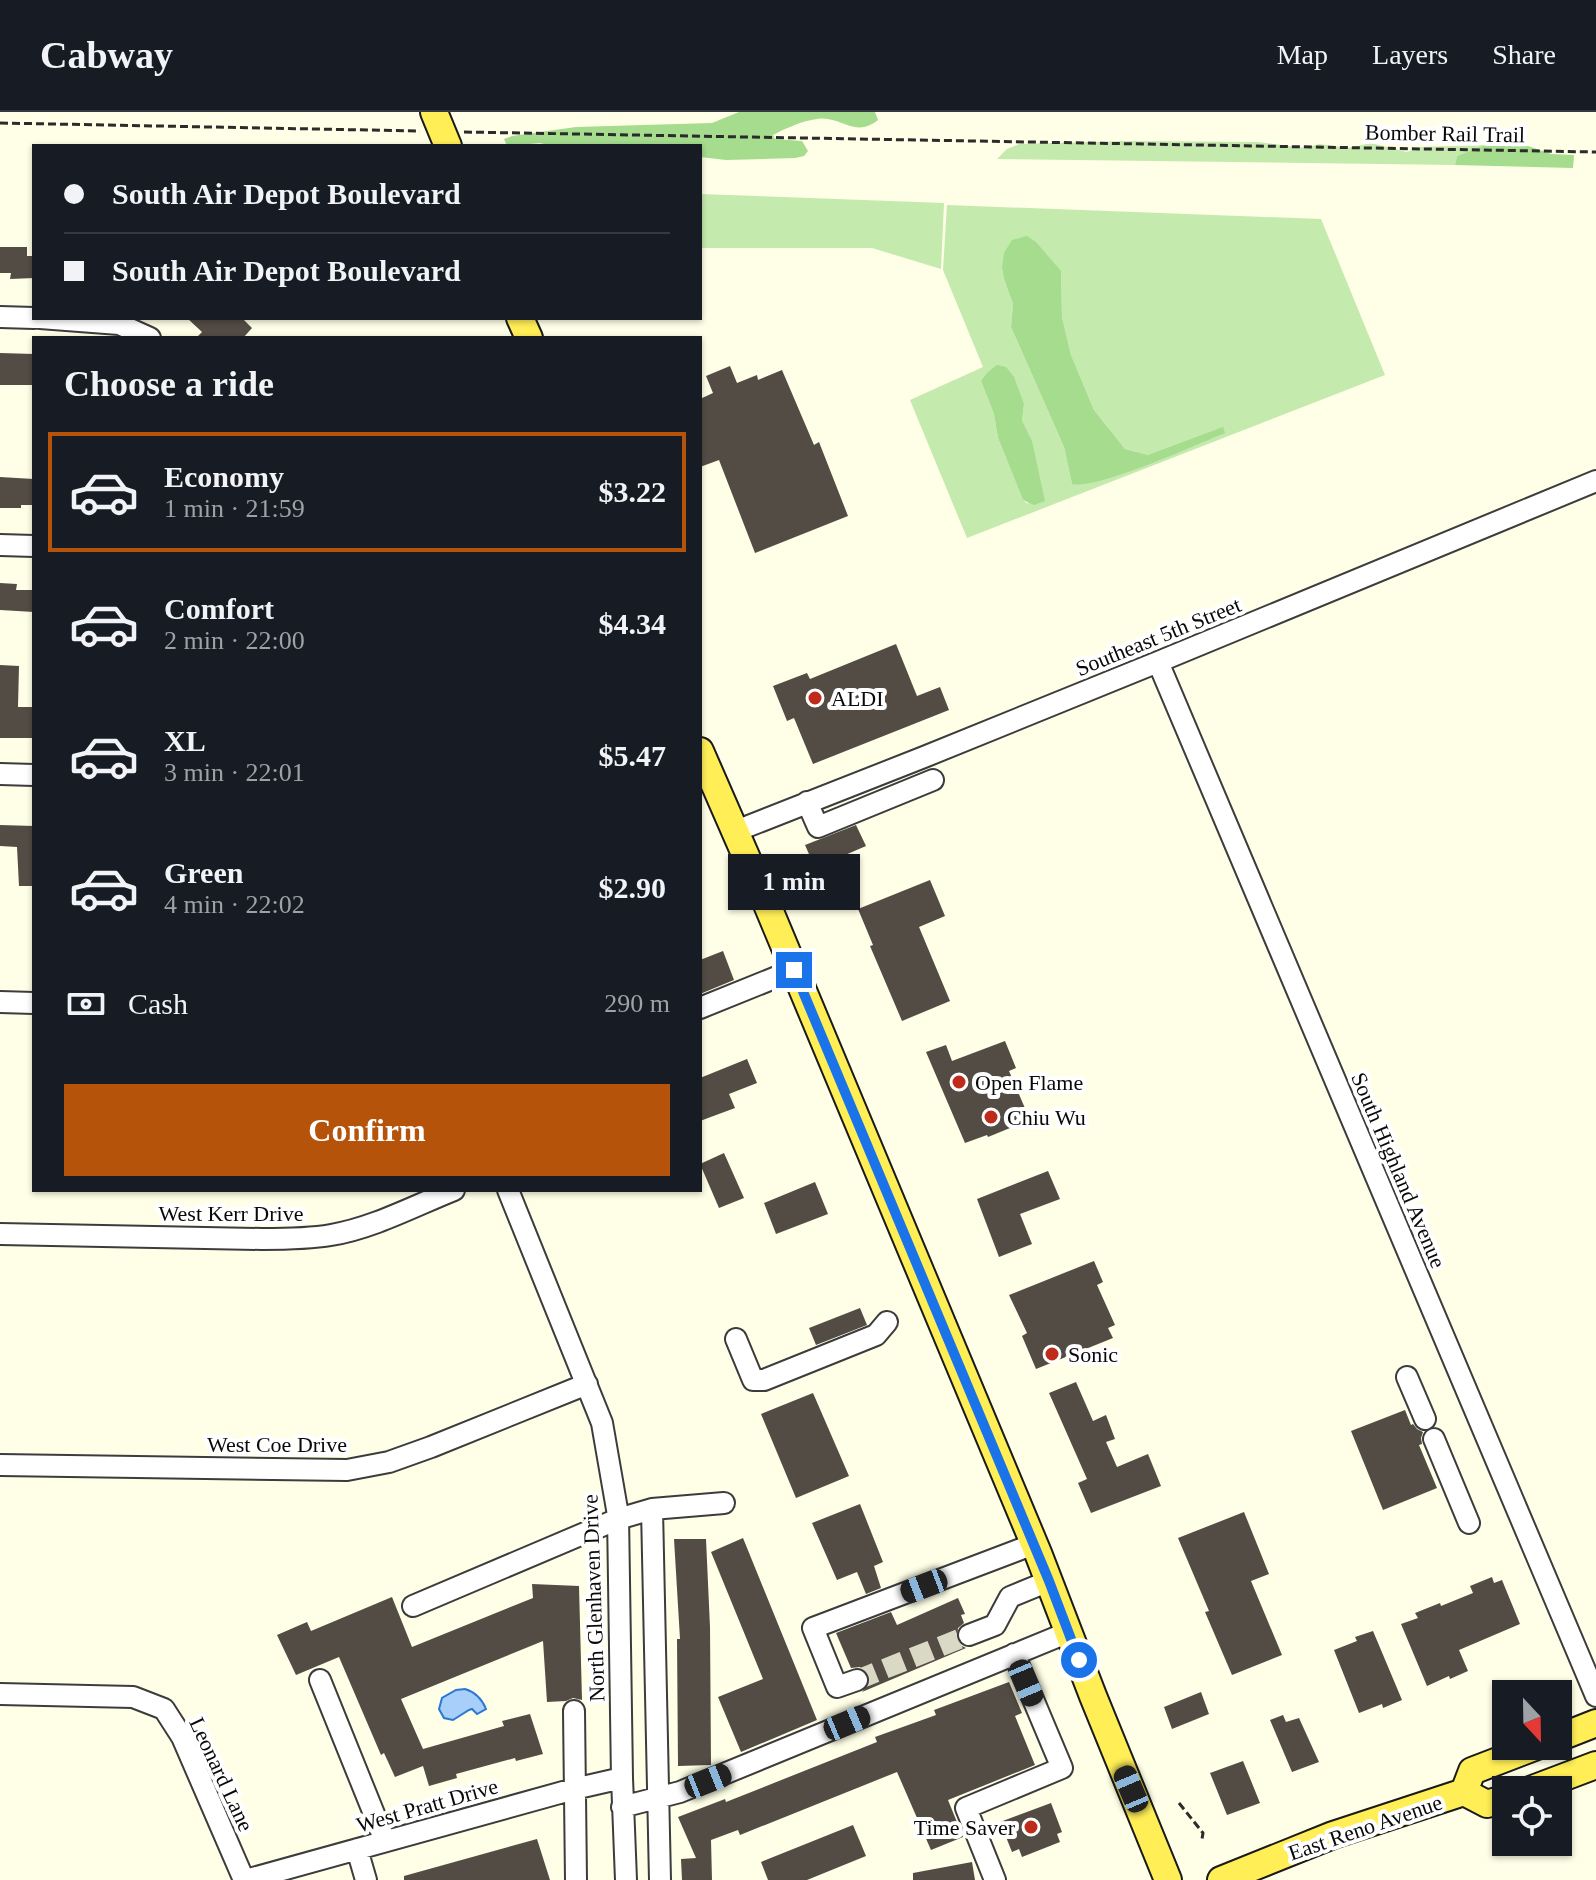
<!DOCTYPE html>
<meta charset="utf-8">
<style>
:root{--surface:#171b24;--page:#20242c;--text:#f1f3f6;--muted:#9ea1a6;--line:#363941;--accent:#b45309}
body{margin:0;font-family:Georgia,serif;background:var(--page);color:var(--text);height:100vh;display:flex;flex-direction:column;font-size:30px;white-space:nowrap}
*{box-sizing:border-box;margin:0}
p{font-size:26px;color:var(--muted)}
.icon{flex:none;width:44px;height:44px;fill:none;stroke:currentColor;stroke-width:2;stroke-linecap:round;stroke-linejoin:round}
.map{position:relative;flex:1;overflow:hidden}
.side{position:absolute;left:32px;top:224px;width:670px;height:856px;display:flex;flex-direction:column;background:var(--surface);border-radius:0px;box-shadow:0 2px 6px #0004}
.side>*{flex:none}
.guide{position:absolute;left:32px;top:32px;width:670px;height:176px;border-radius:0px;box-shadow:0 2px 6px #0004;display:grid;align-content:center;height:176px;padding:0 32px;background:var(--surface)}
.needle{width:52px;rotate:158deg}
.controls{position:absolute;left:1492px;top:1568px;display:grid;gap:16px}
.controls a{display:grid;place-items:center;width:80px;height:80px;border-radius:0px;background:var(--surface);box-shadow:0 2px 6px #0004;font-size:40px}
.end{position:absolute;width:36px;height:36px;margin:-18px;border:10px solid #1a73e8;background:#fff;box-shadow:0 0 0 4px #fff}
.from{border-radius:50%}
.bubble{position:absolute;height:56px;border-radius:0px;background:var(--surface);box-shadow:0 2px 6px #0004;font-size:26px;font-weight:700;line-height:56px;text-align:center}
.car{position:absolute;width:24px;height:48px;margin:-24px -12px;border-radius:10px;box-shadow:0 0 6px 2px #0007;background:linear-gradient(#222 24%,#8ab4d8 0 40%,#222 0 76%,#8ab4d8 0 86%,#222 0)}
.guide b{display:flex;align-items:center;gap:28px;height:76px;font-size:30px}
.guide b+b{border-top:2px solid var(--line)}
.guide i{width:20px;height:20px;background:var(--text)}
ul{padding:0;list-style:none}
li{display:flex;align-items:center;gap:24px;height:120px;margin:0 16px 12px;padding:0 16px;border:4px solid transparent;border-radius:0px}
li div{flex:1}
li b{display:block;font-size:30px}
li em{font-style:normal;font-weight:700}
li.active{border-color:var(--accent)}
li>.icon{width:72px;height:72px;stroke-width:1.5}
h2{padding:0 32px;font-size:36px;line-height:96px}
.pay{display:flex;align-items:center;gap:20px;height:88px;padding:0 32px;font-size:30px}
.pay p{margin-inline-start:auto}
.action{display:flex;gap:16px;margin-top:auto;padding:16px 32px}
.action a{flex:1;height:92px;border-radius:0px;background:var(--accent);color:#fff;font-size:32px;font-weight:700;line-height:92px;text-align:center}
header{display:flex;align-items:center;gap:48px;box-sizing:border-box;height:112px;padding:0 40px;background:var(--surface);border-bottom:2px solid var(--line)}
header strong{font-size:38px}
nav{display:flex;gap:44px;margin-inline-start:auto;font-size:28px}
.map>svg:first-child{display:block}
.green{fill:#c5eaae;fill-rule:evenodd}
.forest{fill:#a5dc8d}
.water{fill:#a7cffa;stroke:#2b78d4;stroke-width:2}
.building{fill:#534c45}
.lines{fill:none;stroke-linecap:round;stroke-linejoin:round}
.minor-tunnel{stroke:#dad9c5;stroke-width:20;stroke-dasharray:20 10;stroke-linecap:butt}
.minor-casing{stroke:#3c3c3c;stroke-width:24}
.major-casing{stroke:#1a1a1a;stroke-width:30}
.path{stroke:#2b2b2b;stroke-width:3;stroke-dasharray:8 4;stroke-linecap:butt}
.minor{stroke:#fff;stroke-width:20}
.major{stroke:#ffee56;stroke-width:26}
.route{stroke:#1a73e8;stroke-width:10}
.poi-dot{fill:#bf2b1b;stroke:#fff;stroke-width:3}
.labels{text-anchor:middle;stroke-width:8;stroke-linejoin:round;paint-order:stroke}
.street-label{font-size:22px;fill:#090909;stroke:#fff}
.poi-label{font-size:22px;fill:#090909;stroke:#fff;text-anchor:start}
</style>
<header>
<strong>Cabway</strong>
<nav><a>Map</a><a>Layers</a><a>Share</a></nav>
</header>
<div class="map">
<svg width="1596" height="1768" viewBox="0 0 1596 1768">
<rect width="100%" height="100%" fill="#fffee6"/>
<path class="green" d="M1124 29 1258 30 1306 36 1319 32 1348 36 1371 31 1407 40 1421 35 1485 33 1457 44 1455 53 997 47 1007 37 1019 32Z
M700 82 944 91 941 157 872 136H700Z
M947 93 1321 107 1385 263 967 426 910 288 983 255 943 158ZM1002 156 1061 159 1062 205 1071 243 1094 298 1125 337 1148 343 1222 315 1072 372 1064 335 1011 215 1013 192 1004 167ZM981 269 1024 292 1022 309 1028 392 1023 388 998 326 994 302Z"/>
<path class="forest" d="M739 0H875L878 8C854 27 841 3 817 7 802 9 786 16 773 23L775 27 802 29 808 39 804 44 795 46 726 48 700 45V34H552L540 31 507 34 504 27 512 24 576 15 712 11Z
M1507 32 1528 34 1551 42 1574 43 1573 56 1455 53 1457 44 1485 33Z
M1027 124 1036 130 1061 159 1062 205 1071 243 1094 298 1125 337 1148 343 1223 315 1225 321C1195 333 1097 378 1072 372L1064 335 1011 215 1013 192 1004 167 1002 156 1004 141 1012 128Z
M997 253 1006 255 1014 265 1024 292 1022 309 1032 329 1045 389 1034 393 1023 388 998 326 994 302 981 269 988 260Z"/>
<path class="water" d="M465 1577C475 1580 482 1587 486 1597L477 1602 472 1597 469 1598 453 1608 444 1606 439 1597 442 1586 456 1578Z"/>
<path class="building" d="M0 135H27V144H34V166L10 167 11 161H0Z
M187 206H242L252 216 243 226H196L202 220Z
M0 241 34 242V273H0Z
M730 254 737 271 757 263 758 268 782 258 814 333 819 330 848 404 755 441 719 348 700 355V287L713 281 706 264Z
M0 365 34 367V393H21V396H0Z
M0 471 17 472 16 478H34V500L0 498Z
M896 532 917 584 940 575 949 598 813 652 794 606 787 609 773 574 807 561 810 567Z
M0 553 19 554 18 595H34V626H0Z
M0 713 34 714V774H19L17 735 0 734Z
M856 713 866 734 815 756 805 733Z
M930 768 945 804 919 815 950 889 902 909 870 834 873 833 858 797Z
M723 839 734 868 700 882V848Z
M1005 929 1016 956 1009 959 1030 1008 988 1025 987 1023 965 1031 926 940 946 933 952 949Z
M747 947 757 971 729 982 735 996 700 1009V966Z
M724 1041 744 1086 719 1096 700 1052Z
M1048 1059 1060 1087 1020 1102 1032 1132 999 1145 977 1087Z
M815 1070 828 1102 776 1122 764 1091Z
M1094 1149 1103 1170 1097 1173 1115 1213 1108 1216 1113 1226 1036 1257 1022 1224 1027 1221 1009 1183Z
M860 1196 867 1213 816 1233 809 1216Z
M1076 1270 1093 1309 1106 1303 1115 1327 1106 1330 1117 1355 1148 1342 1161 1374 1091 1401 1078 1371 1087 1367 1049 1281Z
M813 1281 849 1364 796 1386 761 1302Z
M1405 1298 1411 1313 1413 1312 1417 1317 1423 1320 1421 1326 1422 1332 1419 1333 1437 1376 1383 1398 1351 1319Z
M860 1392 883 1450 874 1454 881 1476 866 1482 857 1460 837 1468 812 1411Z
M1244 1400 1269 1462 1251 1469 1282 1543 1232 1563 1205 1500 1209 1499 1178 1426Z
M743 1426 817 1608 741 1640 718 1585 763 1567 711 1440Z
M674 1427H706L710 1515 711 1653 678 1654 677 1527H680Z
M1492 1465 1494 1471 1502 1468 1520 1512 1459 1538 1468 1559 1450 1567 1449 1564 1427 1574 1401 1512 1418 1506 1415 1501 1440 1491 1441 1494 1473 1481 1470 1474Z
M532 1472 579 1474 582 1588 573 1586 566 1589 547 1590 543 1529 401 1587 423 1637 504 1614 502 1609 530 1602 543 1642 516 1649 515 1646 456 1662 457 1666 429 1674 423 1654 395 1665 384 1641 381 1643 339 1545 296 1563 277 1523 307 1510 311 1519 392 1485 412 1535 533 1486Z
M958 1486 965 1502 961 1503 964 1511 958 1516 957 1527 960 1533 966 1536 862 1580 870 1571 869 1563 860 1555 851 1556 836 1521 891 1500 897 1513Z
M1373 1519 1402 1588 1383 1596 1382 1592 1359 1601 1334 1538 1357 1529 1355 1525Z
M1009 1570 1022 1601 1015 1604 1035 1653 948 1688 963 1725 931 1738 897 1660 740 1723 738 1718 711 1728 712 1768H682L681 1747 696 1746 678 1705 725 1687 726 1690 877 1630 875 1625 936 1603 934 1598Z
M1201 1580 1209 1602 1172 1617 1164 1595Z
M1283 1603 1286 1610 1299 1606 1319 1650 1292 1660 1270 1608Z
M1243 1649 1260 1691 1227 1703 1210 1661Z
M1051 1691 1062 1720 1057 1722 1060 1730 1022 1745 1019 1737 1012 1740 1000 1710Z
M853 1713 866 1744 807 1768H768L761 1750Z
M537 1727 550 1768H404V1764Z
M972 1750 975 1768H913V1761Z"/>
<g class="lines">
<path class="minor-tunnel" d="M857 1568 969 1523"/>
<defs>
<path id="minor" d="M0 205 34 206
M40 206 119 212 150 226
M0 433 34 434
M1158 550 1596 1584
M0 662 34 663
M807 690 818 715 933 668
M736 719 924 645 1158 550 1596 369
M0 890 34 891
M700 896 794 858
M508 1078 602 1311 618 1403 622 1666 626 1768
M0 1122 262 1127C285 1127 308 1127 331 1123 373 1116 414 1094 454 1078
M736 1227 753 1268H764L876 1223 887 1210
M1407 1265 1425 1307
M1434 1327 1469 1411
M0 1353 347 1358 389 1350 431 1335 587 1272
M652 1397 660 1768
M413 1494 618 1407 652 1397 724 1391
M969 1523 995 1513 1010 1485 1049 1469
M320 1568 385 1729
M857 1568 837 1575 813 1516 1034 1432
M0 1582 133 1585 164 1597 182 1625 244 1768
M574 1599 576 1768
M622 1695 680 1680 1069 1520
M357 1737 366 1768
M246 1768 574 1677 622 1666
M995 1768 966 1696 1062 1656 1014 1542"/>
<path id="major" d="M434 0 448 34
M520 206 529 226
M700 639 766 790 1038 1441 1093 1584 1168 1768
M1558 1626 1596 1611
M1530 1678 1596 1653
M1464 1680 1472 1659 1537 1634
M1221 1768 1333 1723 1464 1680 1487 1692 1506 1686"/>
</defs>
<use href="#minor" class="minor-casing"/>
<use href="#major" class="major-casing"/>
<path class="path" d="M0 11 420 19
M464 20 1596 40
M1179 1691 1203 1721 1202 1727"/>
<use href="#minor" class="minor"/>
<use href="#major" class="major"/>
</g>
<g class="lines">
<path class="route" d="M794 858 1049 1469 1079 1548"/>
</g>
<g class="poi-dot">
<circle cx="815" cy="586" r="8"/>
<circle cx="959" cy="970" r="8"/>
<circle cx="991" cy="1005" r="8"/>
<circle cx="1052" cy="1242" r="8"/>
<circle cx="1031" cy="1715" r="8"/>
</g>
<g class="labels">
<g class="street-label">
<text transform="translate(1445 21) rotate(1)" y="8">Bomber Rail Trail</text>
<text transform="translate(1158 524) rotate(-22)" y="8">Southeast 5th Street</text>
<text transform="translate(1399 1058) rotate(67)" y="8">South Highland Avenue</text>
<text x="231" y="1109">West Kerr Drive</text>
<text x="277" y="1340">West Coe Drive</text>
<text transform="translate(593 1486) rotate(-92)" y="8">North Glenhaven Drive</text>
<text transform="translate(222 1662) rotate(65)" y="8">Leonard Lane</text>
<text transform="translate(427 1693) rotate(-16)" y="8">West Pratt Drive</text>
<text transform="translate(1365 1715) rotate(-19)" y="8">East Reno Avenue</text>
</g>
<g class="poi-label">
<text x="831" y="594">ALDI</text>
<text x="975" y="978">Open Flame</text>
<text x="1007" y="1013">Chiu Wu</text>
<text x="1068" y="1250">Sonic</text>
<text x="1015" y="1723" text-anchor="end">Time Saver</text>
</g>
</g>
</svg>
<div class="controls">
<a><svg class="needle" viewBox="-14 -14 28 28"><path d="M0-13l5 13h-10z" fill="#e53935"/><path d="M0 13l5-13h-10z" fill="#9ea1a6"/></svg></a>
<a><svg class="icon" aria-label="locate" viewBox="0 0 24 24"><circle cx="12" cy="12" r="6"/><path d="M12 2v4M12 18v4M2 12h4M18 12h4"/></svg></a>
</div>
<i class="end from" style="left:1079px;top:1548px"></i>
<i class="end" style="left:794px;top:858px"></i>
<div class="bubble" style="left:728px;top:742px;width:132px">1 min</div>
<i class="car" style="left:924px;top:1474px;rotate:249deg"></i>
<i class="car" style="left:1026px;top:1571px;rotate:157deg"></i>
<i class="car" style="left:847px;top:1611px;rotate:67deg"></i>
<i class="car" style="left:708px;top:1669px;rotate:68deg"></i>
<i class="car" style="left:1131px;top:1677px;rotate:337deg"></i>
<div class="guide">
<b><i class="from"></i>South Air Depot Boulevard</b>
<b><i></i>South Air Depot Boulevard</b>
</div>
<section class="side">
<h2>Choose a ride</h2>
<ul>
<li class="active"><svg class="icon" aria-label="car" viewBox="0 0 24 24"><path d="M5 17H2v-5l4-1 3-4h7l3 4 3 1v5h-3M9 17h6M6 11h13"/><circle cx="7" cy="17" r="2"/><circle cx="17" cy="17" r="2"/></svg><div><b>Economy</b><p>1 min · 21:59</p></div><em>$3.22</em></li>
<li><svg class="icon" aria-label="car" viewBox="0 0 24 24"><path d="M5 17H2v-5l4-1 3-4h7l3 4 3 1v5h-3M9 17h6M6 11h13"/><circle cx="7" cy="17" r="2"/><circle cx="17" cy="17" r="2"/></svg><div><b>Comfort</b><p>2 min · 22:00</p></div><em>$4.34</em></li>
<li><svg class="icon" aria-label="car" viewBox="0 0 24 24"><path d="M5 17H2v-5l4-1 3-4h7l3 4 3 1v5h-3M9 17h6M6 11h13"/><circle cx="7" cy="17" r="2"/><circle cx="17" cy="17" r="2"/></svg><div><b>XL</b><p>3 min · 22:01</p></div><em>$5.47</em></li>
<li><svg class="icon" aria-label="car" viewBox="0 0 24 24"><path d="M5 17H2v-5l4-1 3-4h7l3 4 3 1v5h-3M9 17h6M6 11h13"/><circle cx="7" cy="17" r="2"/><circle cx="17" cy="17" r="2"/></svg><div><b>Green</b><p>4 min · 22:02</p></div><em>$2.90</em></li>
</ul>
<div class="pay"><svg class="icon" aria-label="cash" viewBox="0 0 24 24"><path d="M3 7h18v10H3z"/><circle cx="12" cy="12" r="2"/></svg>Cash<p>290 m</p></div>
<div class="action"><a>Confirm</a></div>
</section>
</div>
